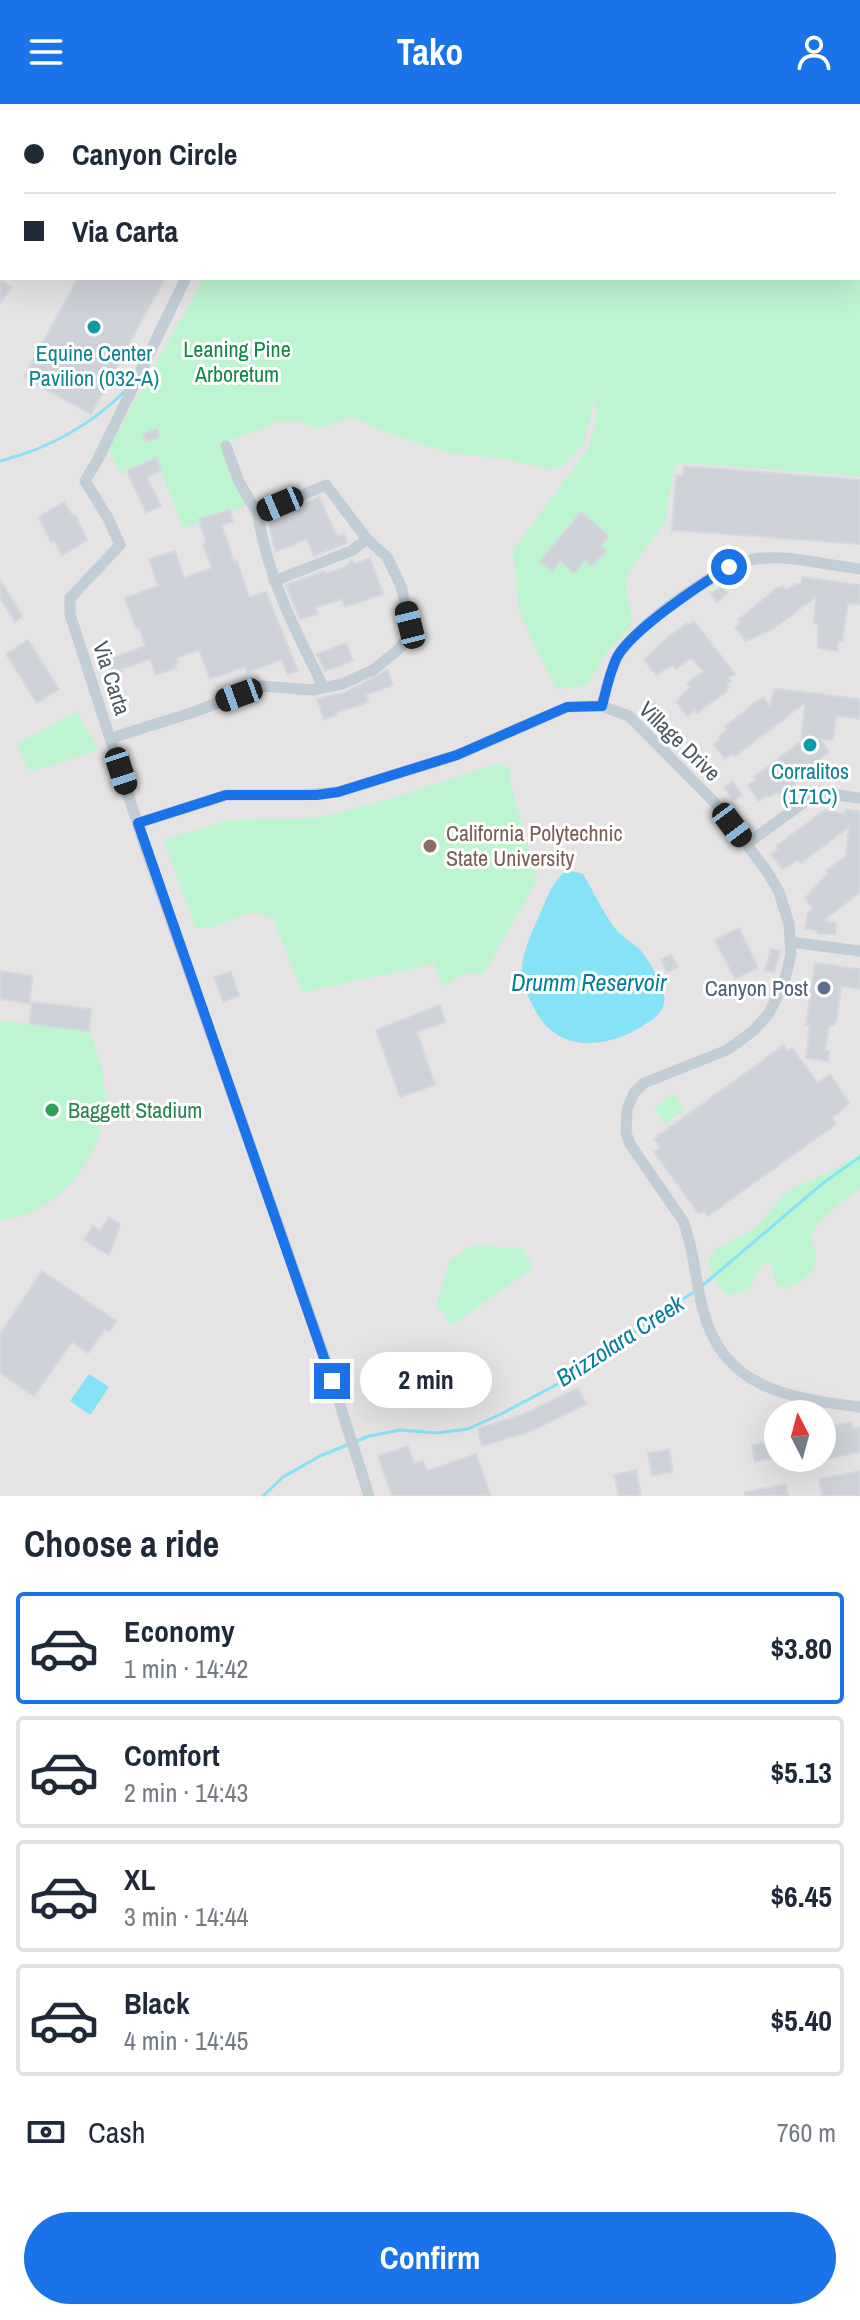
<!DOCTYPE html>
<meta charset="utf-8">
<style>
:root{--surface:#fff;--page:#f6f6f7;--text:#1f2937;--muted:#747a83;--line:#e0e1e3;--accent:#1a73e8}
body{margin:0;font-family:"Archivo Narrow",sans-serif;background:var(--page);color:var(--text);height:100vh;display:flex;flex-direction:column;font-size:30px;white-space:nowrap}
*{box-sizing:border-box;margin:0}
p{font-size:26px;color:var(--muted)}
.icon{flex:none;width:44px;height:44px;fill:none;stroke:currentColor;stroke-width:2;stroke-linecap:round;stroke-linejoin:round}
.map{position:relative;height:1392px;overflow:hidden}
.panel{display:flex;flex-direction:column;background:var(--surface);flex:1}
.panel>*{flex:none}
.banner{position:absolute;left:0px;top:0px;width:860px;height:176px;box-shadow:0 8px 32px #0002;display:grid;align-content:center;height:176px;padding:0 24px;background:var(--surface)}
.needle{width:52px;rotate:354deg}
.tools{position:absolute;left:764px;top:1296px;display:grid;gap:16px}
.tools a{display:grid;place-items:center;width:72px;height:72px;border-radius:50%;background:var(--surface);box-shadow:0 8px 32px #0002;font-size:40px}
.end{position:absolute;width:36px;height:36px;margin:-18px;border:10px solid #1a73e8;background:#fff;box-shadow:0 0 0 4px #fff}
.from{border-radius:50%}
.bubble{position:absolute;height:56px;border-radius:28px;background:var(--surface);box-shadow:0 8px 32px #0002;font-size:26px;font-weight:700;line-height:56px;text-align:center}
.car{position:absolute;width:24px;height:48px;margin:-24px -12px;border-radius:10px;box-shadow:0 0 6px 2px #0007;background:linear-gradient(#222 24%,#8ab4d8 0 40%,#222 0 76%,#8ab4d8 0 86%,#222 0)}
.banner b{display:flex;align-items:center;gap:28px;height:76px;font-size:30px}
.banner b+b{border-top:2px solid var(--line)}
.banner i{width:20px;height:20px;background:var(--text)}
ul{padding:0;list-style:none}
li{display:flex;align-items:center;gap:24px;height:112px;margin:0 16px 12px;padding:0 8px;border:4px solid var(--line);border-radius:8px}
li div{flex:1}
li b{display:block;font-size:30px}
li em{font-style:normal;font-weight:700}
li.active{border-color:var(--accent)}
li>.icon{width:72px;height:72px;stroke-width:1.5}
h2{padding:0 24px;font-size:36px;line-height:96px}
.pay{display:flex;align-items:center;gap:20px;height:88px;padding:0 24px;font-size:30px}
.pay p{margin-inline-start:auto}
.button{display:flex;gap:16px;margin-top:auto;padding:16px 24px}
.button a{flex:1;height:92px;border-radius:48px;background:var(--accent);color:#fff;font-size:32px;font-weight:700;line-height:92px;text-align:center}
header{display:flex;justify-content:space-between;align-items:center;height:104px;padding:0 24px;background:var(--accent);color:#fff;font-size:36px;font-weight:700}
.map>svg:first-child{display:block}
.education{fill:#e5e3e4;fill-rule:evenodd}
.green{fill:#bdf5d1}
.water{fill:#86e2f6}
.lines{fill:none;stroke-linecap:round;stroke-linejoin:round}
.stream{stroke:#86e2f6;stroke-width:3}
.building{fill:#ced1d8;stroke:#d5d8de;stroke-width:2}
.street{stroke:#c2cdd5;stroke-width:11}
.route{stroke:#1a73e8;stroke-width:10}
.culture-dot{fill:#0f9aa8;stroke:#fff;stroke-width:3}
.education-dot{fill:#8d6e63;stroke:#fff;stroke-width:3}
.service-dot{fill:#5c6f8a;stroke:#fff;stroke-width:3}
.leisure-dot{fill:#2e9e5b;stroke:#fff;stroke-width:3}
.labels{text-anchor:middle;stroke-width:6;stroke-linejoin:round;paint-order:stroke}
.park-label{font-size:22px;fill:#0d8846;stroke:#fff}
.culture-label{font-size:22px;fill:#0d838f;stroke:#fff}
.street-label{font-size:22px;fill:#475662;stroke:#fff}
.education-label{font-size:22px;fill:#785e54;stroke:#fff;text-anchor:start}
.service-label{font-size:22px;fill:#4e5e75;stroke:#fff;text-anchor:end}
.leisure-label{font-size:22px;fill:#27864d;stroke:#fff;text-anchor:start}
.water-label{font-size:24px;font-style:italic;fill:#037f9a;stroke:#fff}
</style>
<header><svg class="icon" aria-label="menu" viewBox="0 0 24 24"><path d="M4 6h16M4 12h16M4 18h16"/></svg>Tako<svg class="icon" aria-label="person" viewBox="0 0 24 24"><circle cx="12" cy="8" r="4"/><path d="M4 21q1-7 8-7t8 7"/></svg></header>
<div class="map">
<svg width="860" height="1392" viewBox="0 0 860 1392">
<rect width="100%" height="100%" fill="#f4f2f2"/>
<path class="education" d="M0 0H860V1392H0ZM2 2H858V174H2ZM778 1310H822V1354H778Z"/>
<path class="green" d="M0 0H860V372L685 359 678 361 673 370 664 420 628 468 626 486 632 514 630 522 605 550 587 581 556 585 520 510 513 446 588 345 596 319 595 292 584 339 564 361 553 366 499 354 449 349 387 329 352 313 317 325 298 317H279L225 339 247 401 183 424 156 353 121 370 108 345 204 174H858V2H2L0 118Z
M77 607 98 646 30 668 17 640Z
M500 659 511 666 509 672 537 776 483 871C468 863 456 875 443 883L434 860 302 888 275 818C249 792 223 831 195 823L164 736 229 716 318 714 396 693Z
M0 916 91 928C96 947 105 969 105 989 107 1050 62 1108 0 1117Z
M673 989 685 1005 665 1020 654 1004Z
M860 1049V1084C849 1092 817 1116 813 1128 809 1138 816 1144 816 1153 815 1170 800 1179 786 1185L777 1181 771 1159 764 1158 748 1186 728 1191C715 1181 711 1170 709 1153L716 1145 756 1124 784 1090 799 1081 832 1067Z
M472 1141 519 1144 526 1147 525 1150 534 1163 451 1222 437 1201 449 1157Z"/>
<path class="water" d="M567 766 583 770C593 787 602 806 614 823 621 833 633 838 641 847 650 857 661 879 664 891 667 908 653 915 641 923 604 945 558 949 535 906 529 895 524 884 522 872 520 850 533 827 541 807 548 792 553 777 567 766Z
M89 1270 109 1283 90 1311 70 1297Z"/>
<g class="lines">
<path class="stream" d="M91 2 94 0
M245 2V0
M0 47H2
M0 357C48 345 93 320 128 284
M702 1182 823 1079 860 1053
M263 1392 283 1373 320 1352 369 1332 400 1326 437 1329 468 1325 501 1310 588 1264 659 1209 696 1187"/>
</g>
<path class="building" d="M78 174H165L91 310 24 273Z
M0 175 12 183 0 199Z
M157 325 160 333 146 338 143 330Z
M156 354 162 366 147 373 161 402 146 409 127 367Z
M684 362 860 376V440L672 426 676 372 683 371Z
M319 393 337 432 344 430 347 439 314 452 307 435 275 448 268 415Z
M64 398 73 412 75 411 87 436 62 451 54 437 51 438 39 413Z
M230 406 233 417 222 421 234 458 237 457 249 493 266 488 298 567 287 570 282 556 247 568 245 563 210 575 199 546 176 554 178 559 175 561 176 564 156 571 150 555 121 565 122 567 112 571 107 556 145 542 139 524 136 525 125 494 158 482 149 455 175 447 184 474 212 464 203 440 206 439 199 415Z
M581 408 609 432 600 442 606 447 592 462 585 456 574 469 560 457 552 467 540 457Z
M370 454 383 490 345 503 342 495 315 504 317 510 300 515 286 481 324 467 325 470 345 463 351 456 356 459Z
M802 473 860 481V500L848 499 842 537H838L837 547 818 544V520L814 519 816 493 773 525 746 537 735 523 741 518 738 516 777 484 783 482 786 486 796 480H801Z
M0 476 22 512 15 518 0 494Z
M722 482 728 489 717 498 711 490Z
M694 517 735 570 729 574 731 577 727 580 729 583 726 588 697 609 695 606 687 612 676 598 690 583 687 579 703 567 691 554 676 565 673 561 656 571 644 556 664 536 687 519 689 521Z
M28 536 59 585 37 599 6 550Z
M346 539 353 557 325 567 317 550Z
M387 566 393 581 366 591 368 598 336 609 337 611 324 616 317 595 346 588Z
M780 585 860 595V615L836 612 833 636 820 635 829 648 816 658 819 661 780 691 777 688 769 693 767 691 759 697 748 681 756 675 754 673 801 637 805 599 735 652 732 649 725 655 714 641 721 634 719 632 727 626 725 622 763 593 770 602 774 586Z
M651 597 663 608 655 615 644 603Z
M732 677 742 691 734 696 724 684Z
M846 705 860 707V788L823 817 836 819 835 830H817V826L805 824 808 809 813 805 805 794 828 769 827 766 846 752 849 723 801 759 798 756 782 765 771 750 778 745 776 742 825 706 845 710Z
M739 824 758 864 735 875 715 836Z
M771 845 780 847 774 868 765 866Z
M671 850 678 863 667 868 661 855Z
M815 859 860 865V885L841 882 837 913 834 922H829L825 946 829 947 828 957 806 954 810 921H806Z
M0 867 33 872 29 899 0 895Z
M231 868 239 892 223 898 214 873Z
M32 898 91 905 89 927 29 920Z
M440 901 445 918 417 928 435 981 400 993 376 926Z
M784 941 788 947 792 944 818 979 830 970 849 999 832 1014 836 1020 708 1112 704 1107 699 1110 654 1048 661 1043 654 1035Z
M109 1113 120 1121 109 1151 84 1136 93 1122 100 1127Z
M42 1167 116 1217 109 1228 105 1225 88 1249 72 1238 34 1292 0 1269V1230Z
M578 1284 586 1300 531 1327 482 1342 478 1325 524 1310Z
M851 1318 853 1325 860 1324V1348L822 1356V1324Z
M773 1337 774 1341 778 1340V1353L755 1358 752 1341Z
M408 1342 414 1360 423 1357 427 1367 476 1350 491 1392H392L378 1352Z
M669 1345 673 1368 652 1371 648 1349Z
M636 1366 641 1392H619L614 1371Z
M860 1367V1392H822L819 1375Z
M786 1380 788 1392H745V1388Z"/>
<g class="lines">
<path class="street" d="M186 174 98 355 85 377 108 414 120 441 70 494V510L145 743 325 1254 369 1392
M258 410C267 473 296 528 324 584
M274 477 351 447 367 435
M602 602C606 586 609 569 617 554 631 525 717 463 749 456 784 449 825 461 860 465
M111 634 194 608 262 582 313 586 342 580 373 566 398 546 406 536 410 521 401 482 387 453 367 435 326 381 258 410 239 378 226 342
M138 719 226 691H301L338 688 457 651 567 603 602 602 629 612 718 702 768 769 779 788 789 820 791 850 784 879 769 909 753 927 727 946 644 979 634 989 627 1005 626 1029 630 1040 683 1117C694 1144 695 1174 702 1202 721 1285 789 1294 860 1303
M747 740 811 693 829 690 860 694
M790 838 860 847"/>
</g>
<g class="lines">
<path class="route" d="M332 1277 138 719 226 691H317L338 688 457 651 567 603 602 602C606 586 610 568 617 553 633 525 700 481 729 463"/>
</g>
<g class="culture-dot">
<circle cx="94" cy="223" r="8"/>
<circle cx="810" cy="641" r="8"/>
</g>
<circle class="education-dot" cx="430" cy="742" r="8"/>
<circle class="service-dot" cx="824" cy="884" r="8"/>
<circle class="leisure-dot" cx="52" cy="1006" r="8"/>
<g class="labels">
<g class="park-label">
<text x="237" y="253">Leaning Pine<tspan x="237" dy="25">Arboretum</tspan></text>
</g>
<g class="culture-label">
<text x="94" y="257">Equine Center<tspan x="94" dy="25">Pavilion (032-A)</tspan></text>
<text x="810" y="675">Corralitos<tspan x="810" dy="25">(171C)</tspan></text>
</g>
<g class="street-label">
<text transform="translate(112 574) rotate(72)" y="8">Via Carta</text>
<text transform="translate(680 637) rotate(44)" y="8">Village Drive</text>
</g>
<g class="education-label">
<text x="446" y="737">California Polytechnic<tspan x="446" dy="25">State University</tspan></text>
</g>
<g class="service-label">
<text x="808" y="892">Canyon Post</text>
</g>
<g class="leisure-label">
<text x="68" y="1014">Baggett Stadium</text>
</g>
<g class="water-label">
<text x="589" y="887">Drumm Reservoir</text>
<text transform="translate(620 1237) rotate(-33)" y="8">Brizzolara Creek</text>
</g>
</g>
</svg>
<div class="tools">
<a><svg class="needle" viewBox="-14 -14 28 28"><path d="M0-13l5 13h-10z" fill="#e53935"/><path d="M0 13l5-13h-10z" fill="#747a83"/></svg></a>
</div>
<i class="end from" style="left:729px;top:463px"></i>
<i class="end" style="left:332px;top:1277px"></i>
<div class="bubble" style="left:360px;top:1248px;width:132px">2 min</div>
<i class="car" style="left:280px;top:400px;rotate:247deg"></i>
<i class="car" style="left:410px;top:521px;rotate:346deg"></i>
<i class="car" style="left:239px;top:591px;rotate:250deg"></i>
<i class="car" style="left:121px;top:667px;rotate:162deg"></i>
<i class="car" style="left:732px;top:721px;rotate:143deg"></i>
<div class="banner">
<b><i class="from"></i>Canyon Circle</b>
<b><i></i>Via Carta</b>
</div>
</div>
<section class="panel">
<h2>Choose a ride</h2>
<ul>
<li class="active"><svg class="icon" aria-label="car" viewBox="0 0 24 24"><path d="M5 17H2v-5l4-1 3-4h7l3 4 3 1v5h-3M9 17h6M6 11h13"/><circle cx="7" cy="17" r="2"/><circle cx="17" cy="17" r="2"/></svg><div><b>Economy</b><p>1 min · 14:42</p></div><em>$3.80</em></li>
<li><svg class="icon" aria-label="car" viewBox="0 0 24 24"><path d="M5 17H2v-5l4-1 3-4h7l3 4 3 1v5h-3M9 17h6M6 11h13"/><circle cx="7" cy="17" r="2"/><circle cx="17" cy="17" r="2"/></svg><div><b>Comfort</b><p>2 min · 14:43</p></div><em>$5.13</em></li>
<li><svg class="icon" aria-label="car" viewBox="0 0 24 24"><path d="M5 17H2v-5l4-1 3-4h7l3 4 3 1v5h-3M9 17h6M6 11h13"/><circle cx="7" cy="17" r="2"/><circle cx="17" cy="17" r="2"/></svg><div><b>XL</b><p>3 min · 14:44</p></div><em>$6.45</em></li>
<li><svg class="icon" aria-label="car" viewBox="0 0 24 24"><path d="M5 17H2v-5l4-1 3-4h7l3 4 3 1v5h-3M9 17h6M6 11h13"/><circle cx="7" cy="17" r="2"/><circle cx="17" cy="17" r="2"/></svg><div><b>Black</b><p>4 min · 14:45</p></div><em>$5.40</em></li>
</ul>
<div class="pay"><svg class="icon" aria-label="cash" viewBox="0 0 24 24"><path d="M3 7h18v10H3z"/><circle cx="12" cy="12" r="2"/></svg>Cash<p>760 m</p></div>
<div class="button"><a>Confirm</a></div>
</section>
